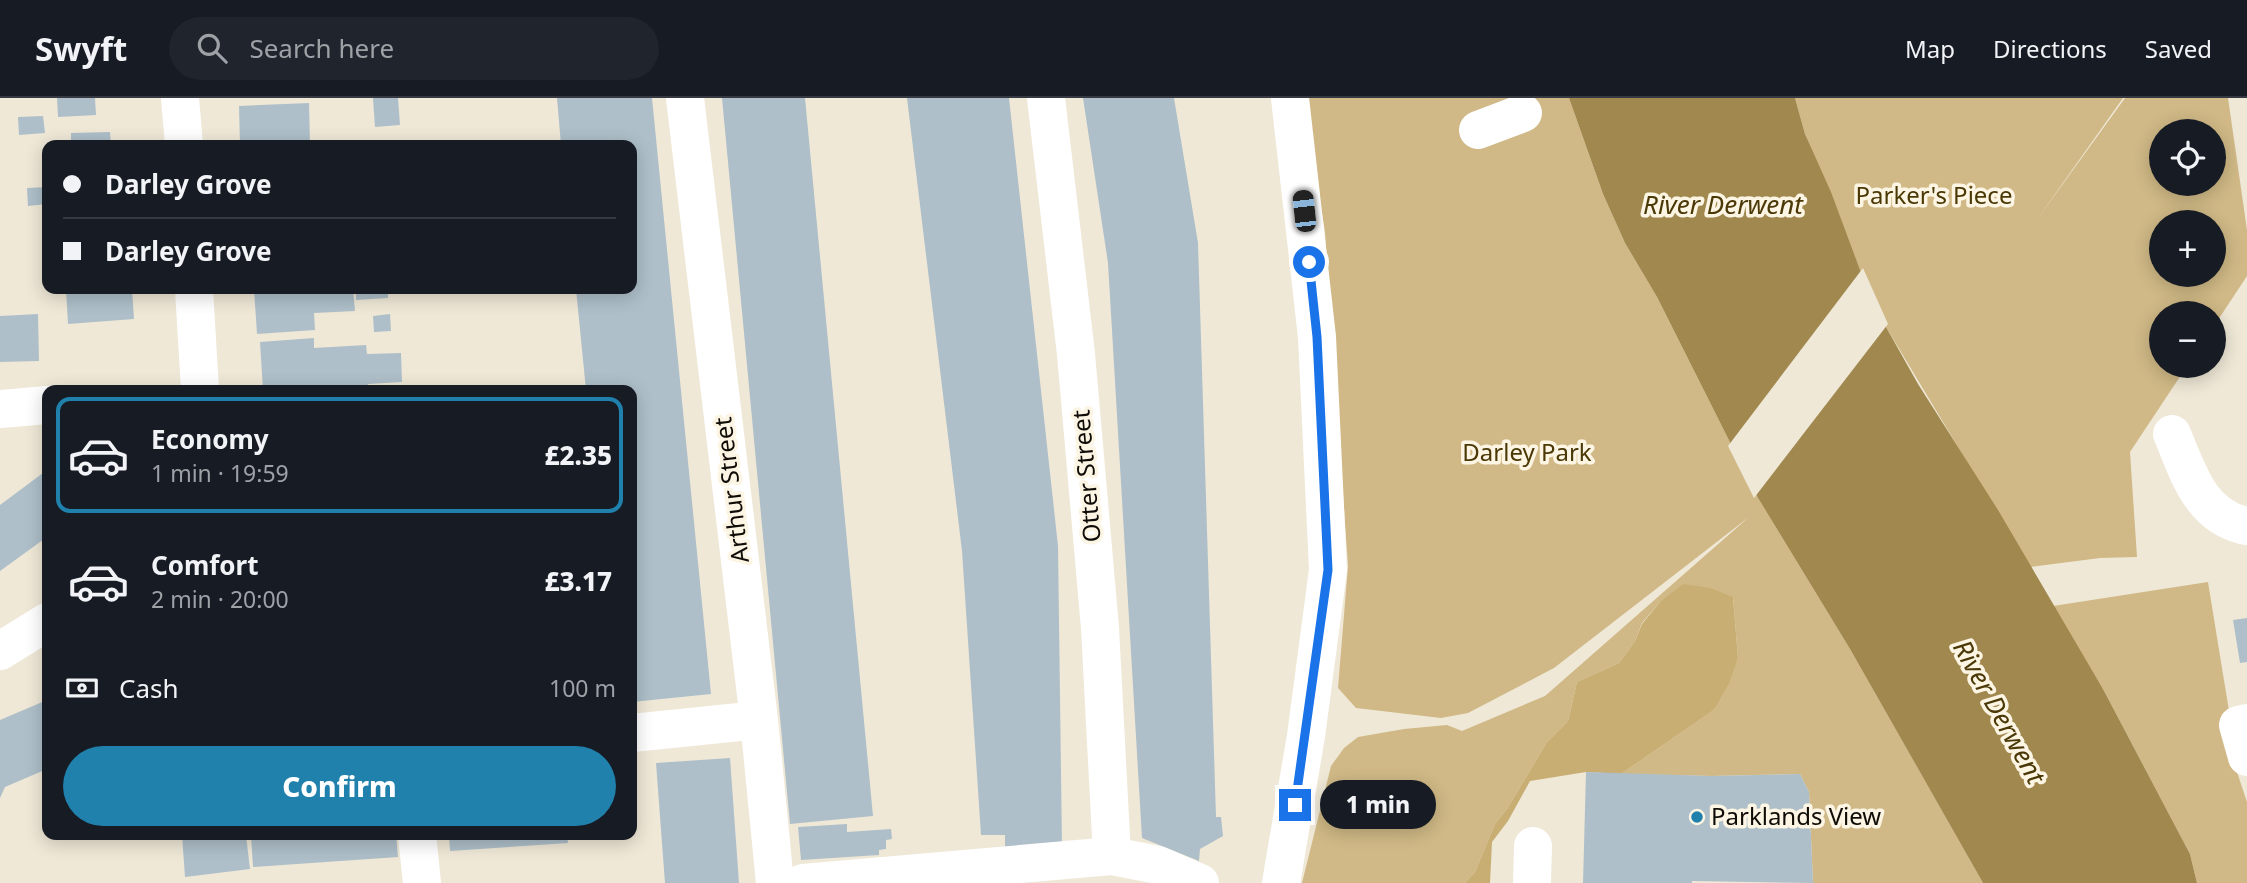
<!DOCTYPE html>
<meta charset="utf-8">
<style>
:root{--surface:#171b24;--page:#20242c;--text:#f1f3f6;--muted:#9ea1a6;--line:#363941;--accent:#2181ad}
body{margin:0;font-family:"Noto Sans",sans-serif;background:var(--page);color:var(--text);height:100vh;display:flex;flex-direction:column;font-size:26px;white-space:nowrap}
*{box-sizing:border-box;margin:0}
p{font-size:23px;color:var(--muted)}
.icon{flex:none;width:38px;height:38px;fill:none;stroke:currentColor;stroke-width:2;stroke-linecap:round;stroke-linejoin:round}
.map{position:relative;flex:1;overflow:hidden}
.sheet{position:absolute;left:42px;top:287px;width:595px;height:455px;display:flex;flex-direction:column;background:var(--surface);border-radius:14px;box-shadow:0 4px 18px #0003}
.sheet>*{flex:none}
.banner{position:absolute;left:42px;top:42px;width:595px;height:154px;border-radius:14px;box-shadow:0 4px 18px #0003;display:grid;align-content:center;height:154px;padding:0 21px;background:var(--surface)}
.fabs{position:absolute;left:2149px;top:21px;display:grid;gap:14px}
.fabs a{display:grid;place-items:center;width:77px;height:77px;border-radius:50%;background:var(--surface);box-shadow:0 4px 18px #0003;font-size:35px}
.end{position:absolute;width:32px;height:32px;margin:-16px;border:9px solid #1a73e8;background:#fff;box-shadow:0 0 0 4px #fff}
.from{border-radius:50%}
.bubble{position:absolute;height:49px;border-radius:24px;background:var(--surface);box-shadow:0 4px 18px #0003;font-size:23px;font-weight:800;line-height:49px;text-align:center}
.car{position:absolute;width:21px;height:42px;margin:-21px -10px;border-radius:9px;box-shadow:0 0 5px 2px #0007;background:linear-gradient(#222 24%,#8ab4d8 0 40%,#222 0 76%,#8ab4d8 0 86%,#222 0)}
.banner b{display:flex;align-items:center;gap:24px;height:66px;font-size:26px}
.banner b+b{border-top:2px solid var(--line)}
.banner i{width:18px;height:18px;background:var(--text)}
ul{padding:12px 0 0;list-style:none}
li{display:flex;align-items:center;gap:21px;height:116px;margin:0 14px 10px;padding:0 7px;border:4px solid transparent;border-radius:14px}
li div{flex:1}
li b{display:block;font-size:26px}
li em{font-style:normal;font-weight:800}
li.current{border-color:var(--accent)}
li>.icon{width:63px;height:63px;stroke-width:1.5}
.pay{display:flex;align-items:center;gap:18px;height:77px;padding:0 21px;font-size:26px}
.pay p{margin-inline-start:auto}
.button{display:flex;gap:14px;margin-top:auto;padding:14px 21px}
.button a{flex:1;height:80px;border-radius:42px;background:var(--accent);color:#fff;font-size:28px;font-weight:800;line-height:80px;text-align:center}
header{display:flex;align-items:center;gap:42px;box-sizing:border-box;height:98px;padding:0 35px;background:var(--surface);border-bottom:2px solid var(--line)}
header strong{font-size:33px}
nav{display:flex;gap:38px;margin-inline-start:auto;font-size:24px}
.search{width:490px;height:63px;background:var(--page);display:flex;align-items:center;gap:18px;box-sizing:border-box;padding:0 24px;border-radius:38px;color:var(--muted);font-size:26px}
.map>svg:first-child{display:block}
.green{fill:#d0b986;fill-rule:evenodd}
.forest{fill:#c8ae73}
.water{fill:#a1884e}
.pier{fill:#efe8d7}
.building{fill:#aebfc9}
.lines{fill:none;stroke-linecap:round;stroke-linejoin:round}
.minor{stroke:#fff;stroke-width:38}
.route{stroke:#1a73e8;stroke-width:9}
.poi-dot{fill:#2181ad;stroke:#fcf5e4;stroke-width:2.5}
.labels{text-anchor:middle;stroke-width:7;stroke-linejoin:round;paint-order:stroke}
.park-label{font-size:24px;fill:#4a3805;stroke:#fcf5e4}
.street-label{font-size:24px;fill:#0f0c07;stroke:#fcf5e4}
.poi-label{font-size:24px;fill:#0f0c07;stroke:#fcf5e4;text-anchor:start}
.water-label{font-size:26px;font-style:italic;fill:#4a3806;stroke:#fcf5e4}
</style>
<header>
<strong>Swyft</strong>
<div class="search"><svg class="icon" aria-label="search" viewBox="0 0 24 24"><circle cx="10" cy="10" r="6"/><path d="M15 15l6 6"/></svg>Search here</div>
<nav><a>Map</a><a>Directions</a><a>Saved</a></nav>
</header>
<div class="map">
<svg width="2247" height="785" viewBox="0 0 2247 785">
<rect width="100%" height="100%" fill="#efe8d7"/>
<path class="green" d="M1304 0H1569L1603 96 1625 145 1657 199 1758 400 1850 551 1983 785H1813L1809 694 1800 676 1711 678 1621 676 1714 612 1738 560 1733 499 1660 504 1642 525 1635 543 1619 565 1577 584 1568 623 1547 644 1507 711 1495 726 1475 774 1465 785H1302L1331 668 1344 650 1358 639 1404 631 1447 627 1462 633 1545 598 1749 419 1554 570 1468 615 1441 620 1356 610 1338 590 1348 468 1325 134Z
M1795 0H2123L2036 123 2125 0H2228L2247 132V178L2214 228V215H2161V268H2187L2130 354 2137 459 2100 460 2030 469 1886 229 1863 180 1805 36ZM2161 33H2214V86H2161ZM2161 124H2214V177H2161Z
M2208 484 2229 613 2223 615 2228 647 2247 704V785H2197L2190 756 2103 591 2053 508Z"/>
<path class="forest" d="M1683 486 1710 490 1733 499 1738 560 1729 585 1714 612 1621 676 1586 674 1530 683 1508 723 1492 744 1490 785H1465L1475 774 1495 726 1507 711 1547 644 1568 623 1577 584 1619 565 1635 543 1642 526 1660 504Z"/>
<path class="water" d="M1569 0H1795L1805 36 1831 94 1863 180 1886 229 1918 286 1998 412 2103 591 2190 756 2197 785H1983L1850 551 1758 400 1657 199 1625 145 1603 96Z"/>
<path class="pier" d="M1863 170 1888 226 1754 400 1728 348Z"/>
<path class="building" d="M57 0H95L96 17 58 19Z
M373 0H398L400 27 375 29Z
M557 0H652L711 596 632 604V292H586L576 191H632V47H561Z
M722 0H805L873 718 790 726Z
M907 0H1009L1058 448 1062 749 1005 751V737H981L962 453Z
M1083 0H1174L1198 145 1216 719H1221L1223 738 1200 751 1199 763 1142 740 1108 165Z
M309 5 310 47H240L239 8Z
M43 18 45 35 19 37 18 19Z
M110 34 111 47H71V35Z
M47 89V106L28 108 27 90Z
M66 191H132L134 221 68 226Z
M254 191H353L355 213 314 215 315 232 257 236Z
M356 191H388V200L356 202Z
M38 216 39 263 0 264V218Z
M390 216 391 233 374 234 373 218Z
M314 240V250L366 247 367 256 401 255 402 284 368 286 369 292H263L260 244Z
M47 372V439L0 473V407Z
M2247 520V564L2240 565 2233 522Z
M47 602V671L5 689 0 700V622Z
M730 660 739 785H665L656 665Z
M1586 674 1711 678 1800 676 1809 694 1813 785 1692 783V785H1583Z
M847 726V734L891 731 892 741 886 742V751L879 752V757L801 762 798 729Z
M182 737H246L250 771 185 779Z
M251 737H396L398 759 253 769Z
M449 737H567L568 745 450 753Z"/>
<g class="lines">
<path class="minor" d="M180 0 184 47
M685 0 759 622 775 785
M1046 0 1076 256 1100 530 1112 758
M1478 32 1523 15
M194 191 200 292
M0 311 47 307
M2172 336C2188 374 2200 419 2247 428
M0 553 47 524
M2247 625 2238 627 2247 659
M632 635 759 622
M417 737 422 785
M803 785 1112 758 1158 767 1200 785
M1281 785 1306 638 1328 472 1317 239 1290 0
M1532 785 1533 748"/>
</g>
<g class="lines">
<path class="route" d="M1295 707 1328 472 1317 239 1309 164"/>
</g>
<circle class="poi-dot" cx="1697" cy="719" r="7"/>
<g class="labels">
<g class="park-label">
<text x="1934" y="106">Parker's Piece</text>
<text x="1527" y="363">Darley Park</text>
</g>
<g class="street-label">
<text transform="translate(1087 378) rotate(-95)" y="8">Otter Street</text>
<text transform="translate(732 392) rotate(-97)" y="8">Arthur Street</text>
</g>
<g class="poi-label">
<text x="1711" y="727">Parklands View</text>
</g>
<g class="water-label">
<text x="1723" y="116">River Derwent</text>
<text transform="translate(1999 614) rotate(61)" y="9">River Derwent</text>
</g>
</g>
</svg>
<div class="fabs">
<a><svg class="icon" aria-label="locate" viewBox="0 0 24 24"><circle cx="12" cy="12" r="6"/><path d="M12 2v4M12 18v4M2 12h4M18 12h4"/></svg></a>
<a>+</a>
<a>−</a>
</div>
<i class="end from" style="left:1309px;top:164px"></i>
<i class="end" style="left:1295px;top:707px"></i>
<div class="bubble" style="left:1320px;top:682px;width:116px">1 min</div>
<i class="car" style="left:1304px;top:113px;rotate:354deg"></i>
<div class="banner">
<b><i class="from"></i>Darley Grove</b>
<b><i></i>Darley Grove</b>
</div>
<section class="sheet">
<ul>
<li class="current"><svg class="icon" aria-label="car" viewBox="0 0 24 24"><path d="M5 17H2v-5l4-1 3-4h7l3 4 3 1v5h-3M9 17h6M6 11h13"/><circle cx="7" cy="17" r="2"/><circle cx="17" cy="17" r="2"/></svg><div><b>Economy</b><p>1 min · 19:59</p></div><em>£2.35</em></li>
<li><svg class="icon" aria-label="car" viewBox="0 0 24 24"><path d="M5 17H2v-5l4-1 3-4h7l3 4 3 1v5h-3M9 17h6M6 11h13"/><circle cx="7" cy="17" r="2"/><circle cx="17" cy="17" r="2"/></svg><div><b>Comfort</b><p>2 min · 20:00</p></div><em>£3.17</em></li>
</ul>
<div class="pay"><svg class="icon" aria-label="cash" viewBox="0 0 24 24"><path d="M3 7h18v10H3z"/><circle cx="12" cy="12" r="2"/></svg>Cash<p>100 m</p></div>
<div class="button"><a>Confirm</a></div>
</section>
</div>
